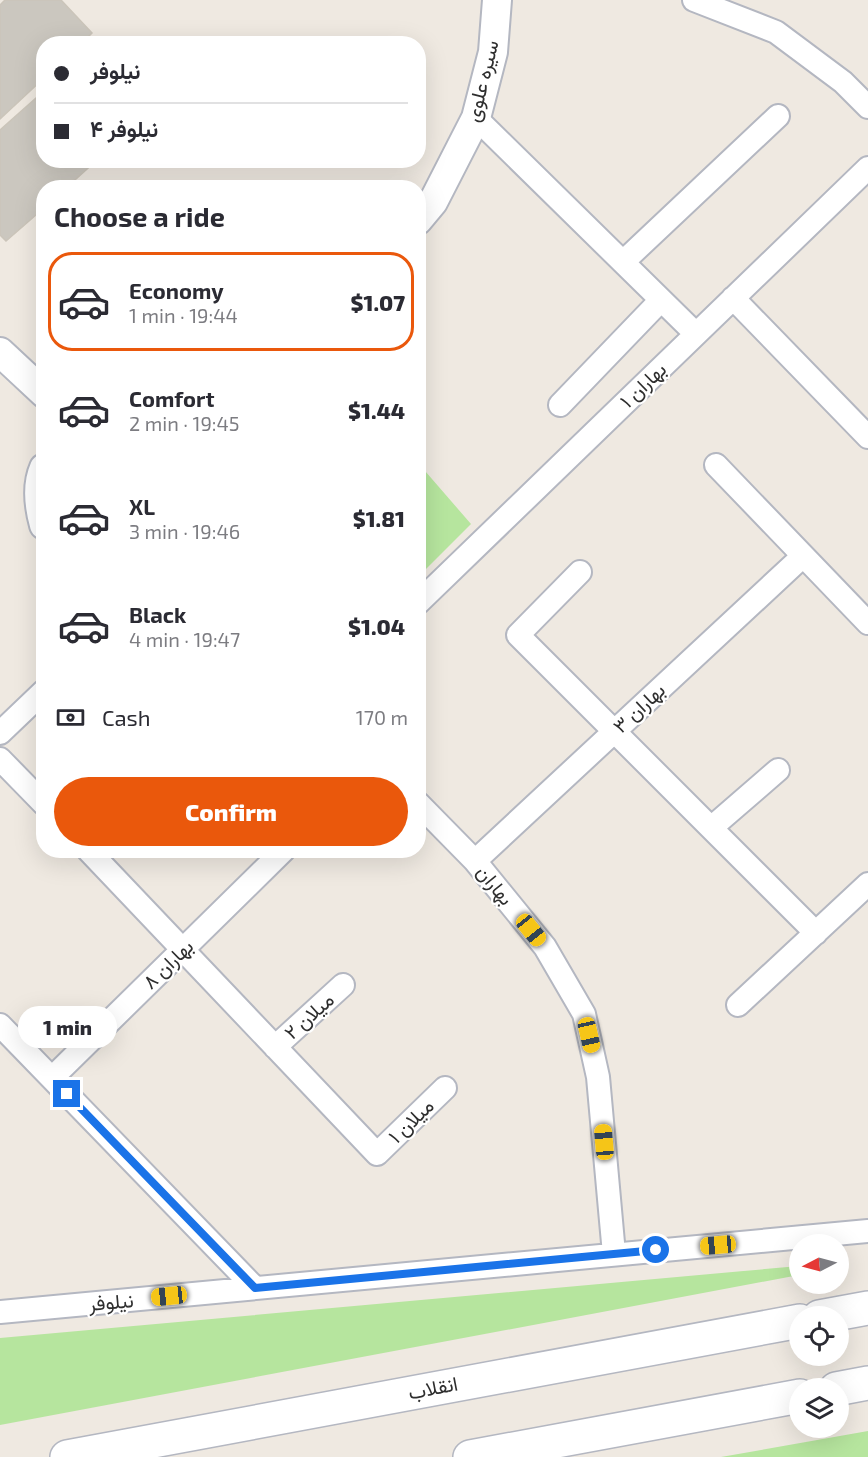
<!DOCTYPE html>
<meta charset="utf-8">
<style>
:root{--surface:#fff;--page:#f7f7f7;--text:#2b2b33;--muted:#7c7c81;--line:#e1e1e2;--accent:#ea580c}
body{margin:0;font-family:"Exo 2",Vazirmatn,sans-serif;background:var(--page);color:var(--text);height:100vh;display:flex;flex-direction:column;font-size:22px;white-space:nowrap}
*{box-sizing:border-box;margin:0}
p{font-size:20px;color:var(--muted)}
.icon{flex:none;width:33px;height:33px;fill:none;stroke:currentColor;stroke-width:2;stroke-linecap:round;stroke-linejoin:round}
.map{position:relative;flex:1;overflow:hidden}
.side{position:absolute;left:36px;top:180px;width:390px;height:678px;display:flex;flex-direction:column;background:var(--surface);border-radius:24px;box-shadow:0 6px 24px #0002}
.side>*{flex:none}
.top-card{position:absolute;left:36px;top:36px;width:390px;height:132px;border-radius:24px;box-shadow:0 6px 24px #0002;display:grid;align-content:center;height:132px;padding:0 18px;background:var(--surface)}
.needle{width:39px;rotate:264deg}
.fabs{position:absolute;left:789px;top:1234px;display:grid;gap:12px}
.fabs a{display:grid;place-items:center;width:60px;height:60px;border-radius:50%;background:var(--surface);box-shadow:0 6px 24px #0002;font-size:30px}
.end{position:absolute;width:27px;height:27px;margin:-14px;border:8px solid #1a73e8;background:#fff;box-shadow:0 0 0 3px #fff}
.from{border-radius:50%}
.bubble{position:absolute;height:42px;border-radius:21px;background:var(--surface);box-shadow:0 6px 24px #0002;font-size:20px;font-weight:800;line-height:42px;text-align:center}
.car{position:absolute;width:18px;height:36px;margin:-18px -9px;border-radius:8px;box-shadow:0 0 4px 2px #0007;background:linear-gradient(#f5c518 24%,#345 0 40%,#f5c518 0 76%,#345 0 86%,#f5c518 0)}
.top-card b{display:flex;align-items:center;gap:21px;height:57px;font-size:22px}
.top-card b+b{border-top:2px solid var(--line)}
.top-card i{width:15px;height:15px;background:var(--text)}
ul{padding:0;list-style:none}
li{display:flex;align-items:center;gap:18px;height:99px;margin:0 12px 9px;padding:0 6px;border:3px solid transparent;border-radius:24px}
li div{flex:1}
li b{display:block;font-size:22px}
li em{font-style:normal;font-weight:800}
li.selected{border-color:var(--accent)}
li>.icon{width:54px;height:54px;stroke-width:1.5}
h2{padding:0 18px;font-size:27px;line-height:72px}
.pay{display:flex;align-items:center;gap:15px;height:66px;padding:0 18px;font-size:22px}
.pay p{margin-inline-start:auto}
.action{display:flex;gap:12px;margin-top:auto;padding:12px 18px}
.action a{flex:1;height:69px;border-radius:36px;background:var(--accent);color:#fff;font-size:24px;font-weight:800;line-height:69px;text-align:center}
.map>svg:first-child{display:block}
.green{fill:#b6e59e}
.building{fill:#cbc7bf;stroke:#cbc5ba;stroke-width:1.5}
.lines{fill:none;stroke-linecap:round;stroke-linejoin:round}
.minor-casing{stroke:#b4b7c1;stroke-width:26}
.tertiary-casing{stroke:#b4b7c1;stroke-width:32}
.secondary-casing{stroke:#b4b7c1;stroke-width:36}
.minor{stroke:#fff;stroke-width:22}
.tertiary{stroke:#fff;stroke-width:28}
.secondary{stroke:#fff;stroke-width:33}
.route{stroke:#1a73e8;stroke-width:8}
.labels{text-anchor:middle;stroke-width:4.5;stroke-linejoin:round;paint-order:stroke}
.street-label{font-size:20px;fill:#2e2e2e;stroke:#fff}
</style>
<div class="map">
<svg width="868" height="1457" viewBox="0 0 868 1457">
<rect width="100%" height="100%" fill="#efe9e1"/>
<path class="green" d="M419 464 471 524 419 576H418Z
M799 1266V1275L0 1425V1338Z
M868 1431V1457H721Z"/>
<path class="building" d="M5 0H61L92 33 81 44H44V78L0 119V5Z
M44 91V160H97L66 188H44V208L6 241 0 235V130Z"/>
<g class="lines">
<defs>
<path id="minor" d="M694 0 776 32 843 82 868 107
M476 118 696 334
M623 262 778 116
M733 298 868 437
M560 405 661 300
M716 465 868 623
M580 572 518 635 816 933
M418 603 868 168
M0 733 44 691
M0 759 44 804
M418 803 475 861 545 947 584 1014 598 1077 614 1254
M711 828 778 770
M88 850 377 1154 445 1088
M475 861 803 556
M738 1005 868 884
M0 1025 255 1288
M275 1047 343 985
M52 1078 284 850
M0 1312 868 1231"/>
<path id="tertiary" d="M418 220 433 202 476 118 493 52 497 0
M0 352 44 393
M44 468C36 486 39 507 44 525"/>
<path id="secondary" d="M819 1317 868 1308
M836 1389 868 1383
M67 1457 800 1321
M470 1457 800 1396"/>
</defs>
<use href="#minor" class="minor-casing"/>
<use href="#tertiary" class="tertiary-casing"/>
<use href="#secondary" class="secondary-casing"/>
<use href="#minor" class="minor"/>
<use href="#tertiary" class="tertiary"/>
<use href="#secondary" class="secondary"/>
</g>
<g class="lines">
<path class="route" d="M67 1094 255 1288 656 1250"/>
</g>
<g class="labels">
<g class="street-label">
<text transform="translate(482 81) rotate(-76)" y="7">سیره علوی</text>
<text transform="translate(643 385) rotate(-44)" y="7">بهاران ۱</text>
<text transform="translate(639 708) rotate(-43)" y="7">بهاران ۳</text>
<text transform="translate(495 885) rotate(51)" y="7">بهاران</text>
<text transform="translate(168 964) rotate(-44)" y="7">بهاران ۸</text>
<text transform="translate(309 1016) rotate(-42)" y="7">میلان ۲</text>
<text transform="translate(411 1121) rotate(-44)" y="7">میلان ۱</text>
<text transform="translate(111 1302) rotate(-5)" y="7">نیلوفر</text>
<text transform="translate(433 1388) rotate(-11)" y="7">انقلاب</text>
</g>
</g>
</svg>
<div class="fabs">
<a><svg class="needle" viewBox="-14 -14 28 28"><path d="M0-13l5 13h-10z" fill="#e53935"/><path d="M0 13l5-13h-10z" fill="#7c7c81"/></svg></a>
<a><svg class="icon" aria-label="locate" viewBox="0 0 24 24"><circle cx="12" cy="12" r="6"/><path d="M12 2v4M12 18v4M2 12h4M18 12h4"/></svg></a>
<a><svg class="icon" aria-label="layers" viewBox="0 0 24 24"><path d="M12 4l9 5-9 5-9-5zM3 14l9 5 9-5"/></svg></a>
</div>
<i class="end from" style="left:656px;top:1250px"></i>
<i class="end" style="left:67px;top:1094px"></i>
<div class="bubble" style="left:18px;top:1006px;width:99px">1 min</div>
<i class="car" style="left:531px;top:930px;rotate:141deg"></i>
<i class="car" style="left:589px;top:1035px;rotate:167deg"></i>
<i class="car" style="left:604px;top:1142px;rotate:355deg"></i>
<i class="car" style="left:718px;top:1245px;rotate:265deg"></i>
<i class="car" style="left:169px;top:1296px;rotate:264deg"></i>
<div class="top-card">
<b><i class="from"></i>نیلوفر</b>
<b><i></i>نیلوفر ۴</b>
</div>
<section class="side">
<h2>Choose a ride</h2>
<ul>
<li class="selected"><svg class="icon" aria-label="car" viewBox="0 0 24 24"><path d="M5 17H2v-5l4-1 3-4h7l3 4 3 1v5h-3M9 17h6M6 11h13"/><circle cx="7" cy="17" r="2"/><circle cx="17" cy="17" r="2"/></svg><div><b>Economy</b><p>1 min · 19:44</p></div><em>$1.07</em></li>
<li><svg class="icon" aria-label="car" viewBox="0 0 24 24"><path d="M5 17H2v-5l4-1 3-4h7l3 4 3 1v5h-3M9 17h6M6 11h13"/><circle cx="7" cy="17" r="2"/><circle cx="17" cy="17" r="2"/></svg><div><b>Comfort</b><p>2 min · 19:45</p></div><em>$1.44</em></li>
<li><svg class="icon" aria-label="car" viewBox="0 0 24 24"><path d="M5 17H2v-5l4-1 3-4h7l3 4 3 1v5h-3M9 17h6M6 11h13"/><circle cx="7" cy="17" r="2"/><circle cx="17" cy="17" r="2"/></svg><div><b>XL</b><p>3 min · 19:46</p></div><em>$1.81</em></li>
<li><svg class="icon" aria-label="car" viewBox="0 0 24 24"><path d="M5 17H2v-5l4-1 3-4h7l3 4 3 1v5h-3M9 17h6M6 11h13"/><circle cx="7" cy="17" r="2"/><circle cx="17" cy="17" r="2"/></svg><div><b>Black</b><p>4 min · 19:47</p></div><em>$1.04</em></li>
</ul>
<div class="pay"><svg class="icon" aria-label="cash" viewBox="0 0 24 24"><path d="M3 7h18v10H3z"/><circle cx="12" cy="12" r="2"/></svg>Cash<p>170 m</p></div>
<div class="action"><a>Confirm</a></div>
</section>
</div>
